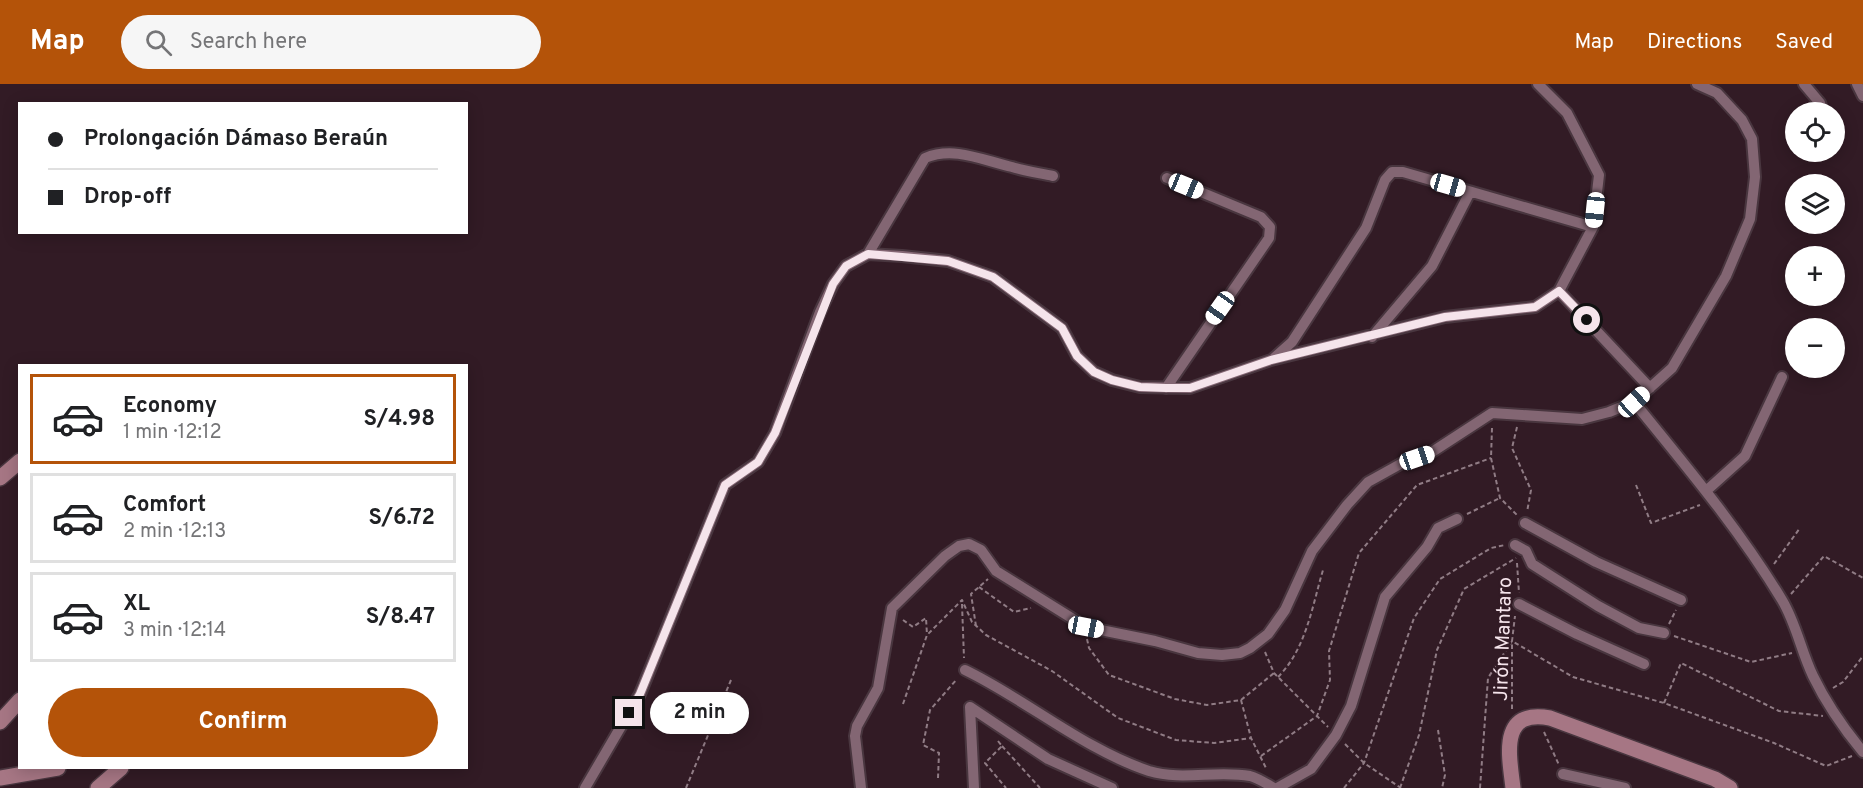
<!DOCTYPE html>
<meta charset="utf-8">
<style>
:root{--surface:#fff;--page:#f6f6f6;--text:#202124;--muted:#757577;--line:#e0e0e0;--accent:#b45309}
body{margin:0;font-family:Overpass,sans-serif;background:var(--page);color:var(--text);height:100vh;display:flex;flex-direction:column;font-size:22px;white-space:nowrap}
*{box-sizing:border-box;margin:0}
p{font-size:20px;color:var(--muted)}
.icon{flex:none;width:33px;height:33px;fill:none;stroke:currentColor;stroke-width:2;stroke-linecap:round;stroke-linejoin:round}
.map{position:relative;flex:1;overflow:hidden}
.side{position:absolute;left:18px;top:280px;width:450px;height:405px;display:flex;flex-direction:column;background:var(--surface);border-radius:0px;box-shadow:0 3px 15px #0003}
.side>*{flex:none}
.top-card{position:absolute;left:18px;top:18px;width:450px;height:132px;border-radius:0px;box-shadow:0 3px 15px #0003;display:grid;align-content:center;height:132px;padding:0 30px;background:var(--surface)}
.controls{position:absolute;left:1785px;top:18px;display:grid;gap:12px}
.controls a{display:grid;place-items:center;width:60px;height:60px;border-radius:50%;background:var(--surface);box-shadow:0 3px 15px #0003;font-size:30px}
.end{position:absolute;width:27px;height:27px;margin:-14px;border:8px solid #f5e4eb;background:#111;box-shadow:0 0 0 3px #111}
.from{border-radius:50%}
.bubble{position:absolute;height:42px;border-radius:21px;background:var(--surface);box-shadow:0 3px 15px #0003;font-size:20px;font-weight:700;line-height:42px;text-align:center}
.car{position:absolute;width:18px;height:36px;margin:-18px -9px;border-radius:8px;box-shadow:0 0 4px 2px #0007;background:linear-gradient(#fff 24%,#345 0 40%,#fff 0 76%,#345 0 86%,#fff 0)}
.top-card b{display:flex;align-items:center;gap:21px;height:57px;font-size:22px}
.top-card b+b{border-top:2px solid var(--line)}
.top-card i{width:15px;height:15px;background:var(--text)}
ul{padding:10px 0 0;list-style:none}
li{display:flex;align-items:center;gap:18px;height:90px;margin:0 12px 9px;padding:0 18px;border:3px solid var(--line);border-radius:0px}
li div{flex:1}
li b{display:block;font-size:22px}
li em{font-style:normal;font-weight:700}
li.on{border-color:var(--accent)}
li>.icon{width:54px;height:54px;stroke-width:1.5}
.button{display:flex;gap:12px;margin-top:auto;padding:12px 30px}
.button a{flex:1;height:69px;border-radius:36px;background:var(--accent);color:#fff;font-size:24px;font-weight:700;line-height:69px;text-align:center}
header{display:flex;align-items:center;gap:36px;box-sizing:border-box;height:84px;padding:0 30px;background:var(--accent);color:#fff}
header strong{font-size:28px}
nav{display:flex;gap:33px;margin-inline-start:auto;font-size:21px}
.search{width:420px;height:54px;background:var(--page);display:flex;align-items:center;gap:15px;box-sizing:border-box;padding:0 21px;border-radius:33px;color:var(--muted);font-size:22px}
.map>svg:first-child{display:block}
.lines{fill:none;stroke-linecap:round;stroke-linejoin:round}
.street-casing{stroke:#49363f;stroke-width:14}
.secondary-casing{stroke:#49363f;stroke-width:18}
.path{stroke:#907c85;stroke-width:2;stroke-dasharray:4.5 3;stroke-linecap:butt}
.street{stroke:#836673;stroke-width:10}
.secondary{stroke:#a67684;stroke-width:15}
.route{stroke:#f5e4eb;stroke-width:8}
.labels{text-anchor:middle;stroke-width:4.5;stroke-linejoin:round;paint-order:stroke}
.street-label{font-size:20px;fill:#f5e4eb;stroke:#321b25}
</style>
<header>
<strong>Map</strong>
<div class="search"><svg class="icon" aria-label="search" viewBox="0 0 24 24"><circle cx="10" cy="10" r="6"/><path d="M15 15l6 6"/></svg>Search here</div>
<nav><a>Map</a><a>Directions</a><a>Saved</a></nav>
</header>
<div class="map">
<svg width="1863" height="704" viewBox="0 0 1863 704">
<rect width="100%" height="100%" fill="#321b25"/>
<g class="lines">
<defs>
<path id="street" d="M1804 0 1820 19 1823 28
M1857 0 1863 12
M868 170 925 74C954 62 982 76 1012 83 1025 87 1039 89 1053 92
M1559 207 1650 304
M1372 253 1432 182 1470 108
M1274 274 1292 258 1366 144 1385 96 1392 88H1403L1593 143
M1166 304 1269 154 1270 143 1261 133 1167 94
M1634 318C1686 382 1739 445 1782 516 1796 539 1801 567 1813 592 1826 619 1844 645 1863 668
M1706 407 1745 372 1782 293
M1525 439 1596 478 1681 516
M1515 461 1526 467 1532 480 1598 522 1639 544 1664 549
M1519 520 1577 550 1644 580
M965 586C1027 616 1083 665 1149 687 1182 697 1216 686 1250 692 1258 694 1267 700 1274 704
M970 623 1048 675 1112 704
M970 623 974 704
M1563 690 1625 704
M585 704 640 610 725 401 758 378 775 349 820 228 833 200 846 182 868 170 902 172 948 177 993 193 1062 244 1077 272 1094 288 1112 296 1140 303 1190 304 1271 276 1445 233 1535 223 1559 207 1593 143 1599 91 1567 29 1538 0
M861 704 855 652 857 642 878 604 892 524 945 472 959 462 969 460 981 466 996 487 1086 543 1155 557 1198 569 1222 571 1240 569 1250 564 1268 550 1285 526 1312 467 1347 421 1368 398 1404 378 1429 370 1492 329 1582 335 1609 328 1634 318 1672 284 1726 192 1750 135 1755 93 1752 55 1742 36 1717 9 1697 0
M1277 704 1311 685 1336 651 1351 622 1385 513 1427 463 1438 444 1457 435"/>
<path id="secondary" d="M0 394 20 377
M0 638 20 616
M0 694 58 684
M98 704 121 684
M1513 704C1509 670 1499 625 1550 634L1715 695 1730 704"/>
</defs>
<use href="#street" class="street-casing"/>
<use href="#secondary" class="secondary-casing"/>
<path class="path" d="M1517 343 1512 364 1531 406 1527 428
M1492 344 1491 374 1500 414 1518 432
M1636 401 1651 439 1700 421
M1467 430 1500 414
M1517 479 1519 509
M1774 480 1800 444
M979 503 1014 528 1031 524
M1791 510 1824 472 1863 494
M962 520 964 574
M903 536 913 543 926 534 927 551
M1669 540 1676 526
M976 542 971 510 988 495
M1674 552 1751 578 1792 569
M1087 555 1089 564 1109 591 1175 615 1207 621 1241 616 1274 589
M1265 568 1274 589 1328 643
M1278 593C1306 565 1312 523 1323 486
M1833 604 1843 598 1863 572
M1241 616 1251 654 1267 686
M1664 619 1681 579 1779 627 1823 632
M903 620 927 551 962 516 972 538 986 551 1052 587 1118 634 1176 656 1214 659 1251 654
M1512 625V557L1515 532
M1438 646 1445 691 1442 704
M1544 648 1559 681
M998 657 1002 662 985 679 1006 704
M1345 660 1364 679 1401 704
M1002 662 1040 704
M1261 672 1317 632 1330 596 1329 567 1359 469 1417 401 1491 374
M938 694 939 669 923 661 930 626 957 595
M686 704 731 596
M1344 704 1364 679 1414 534 1440 495 1491 464 1505 461
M1400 704 1419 651 1437 566 1464 505 1516 474
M1480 704 1488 594 1512 557 1573 593 1664 619 1774 659 1826 682 1852 672"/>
<use href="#street" class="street"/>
<use href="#secondary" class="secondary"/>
</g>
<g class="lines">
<path class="route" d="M629 629 640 610 725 401 758 378 775 349 833 200 846 182 868 170 948 177 993 193 1062 244 1077 272 1094 288 1112 296 1140 303 1166 304H1190L1271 276 1445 233 1535 223 1559 207 1587 236"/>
</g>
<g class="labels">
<g class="street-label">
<text transform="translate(1502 555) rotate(-88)" y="7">Jirón Mantaro</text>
</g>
</g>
</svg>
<div class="controls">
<a><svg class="icon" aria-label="locate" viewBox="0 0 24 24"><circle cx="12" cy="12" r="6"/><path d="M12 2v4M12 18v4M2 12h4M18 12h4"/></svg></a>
<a><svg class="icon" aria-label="layers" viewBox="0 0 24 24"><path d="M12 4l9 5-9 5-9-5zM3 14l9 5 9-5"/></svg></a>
<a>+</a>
<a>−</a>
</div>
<i class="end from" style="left:1587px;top:236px"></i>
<i class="end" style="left:629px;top:629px"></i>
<div class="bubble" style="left:650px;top:608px;width:99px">2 min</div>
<i class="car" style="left:1448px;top:101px;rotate:106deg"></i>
<i class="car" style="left:1186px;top:102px;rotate:112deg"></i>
<i class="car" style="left:1595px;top:126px;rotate:186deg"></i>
<i class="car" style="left:1220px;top:224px;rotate:215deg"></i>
<i class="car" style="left:1634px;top:318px;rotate:48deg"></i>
<i class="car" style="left:1417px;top:374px;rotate:71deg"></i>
<i class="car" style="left:1086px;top:543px;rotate:101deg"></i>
<div class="top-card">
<b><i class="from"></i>Prolongación Dámaso Beraún</b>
<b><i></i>Drop-off</b>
</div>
<section class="side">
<ul>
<li class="on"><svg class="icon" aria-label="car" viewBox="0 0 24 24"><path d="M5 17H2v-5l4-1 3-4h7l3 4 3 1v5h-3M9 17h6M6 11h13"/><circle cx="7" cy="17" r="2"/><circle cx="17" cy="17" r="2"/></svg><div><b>Economy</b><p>1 min · 12:12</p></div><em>S/4.98</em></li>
<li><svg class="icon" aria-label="car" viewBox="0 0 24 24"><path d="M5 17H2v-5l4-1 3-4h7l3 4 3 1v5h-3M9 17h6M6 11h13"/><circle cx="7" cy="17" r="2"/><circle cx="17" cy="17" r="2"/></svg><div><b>Comfort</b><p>2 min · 12:13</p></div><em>S/6.72</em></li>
<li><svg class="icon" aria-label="car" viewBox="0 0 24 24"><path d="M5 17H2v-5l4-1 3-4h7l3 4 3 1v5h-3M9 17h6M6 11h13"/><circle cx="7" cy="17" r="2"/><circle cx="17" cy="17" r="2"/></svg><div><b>XL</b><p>3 min · 12:14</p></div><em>S/8.47</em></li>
</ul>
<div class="button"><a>Confirm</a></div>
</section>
</div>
